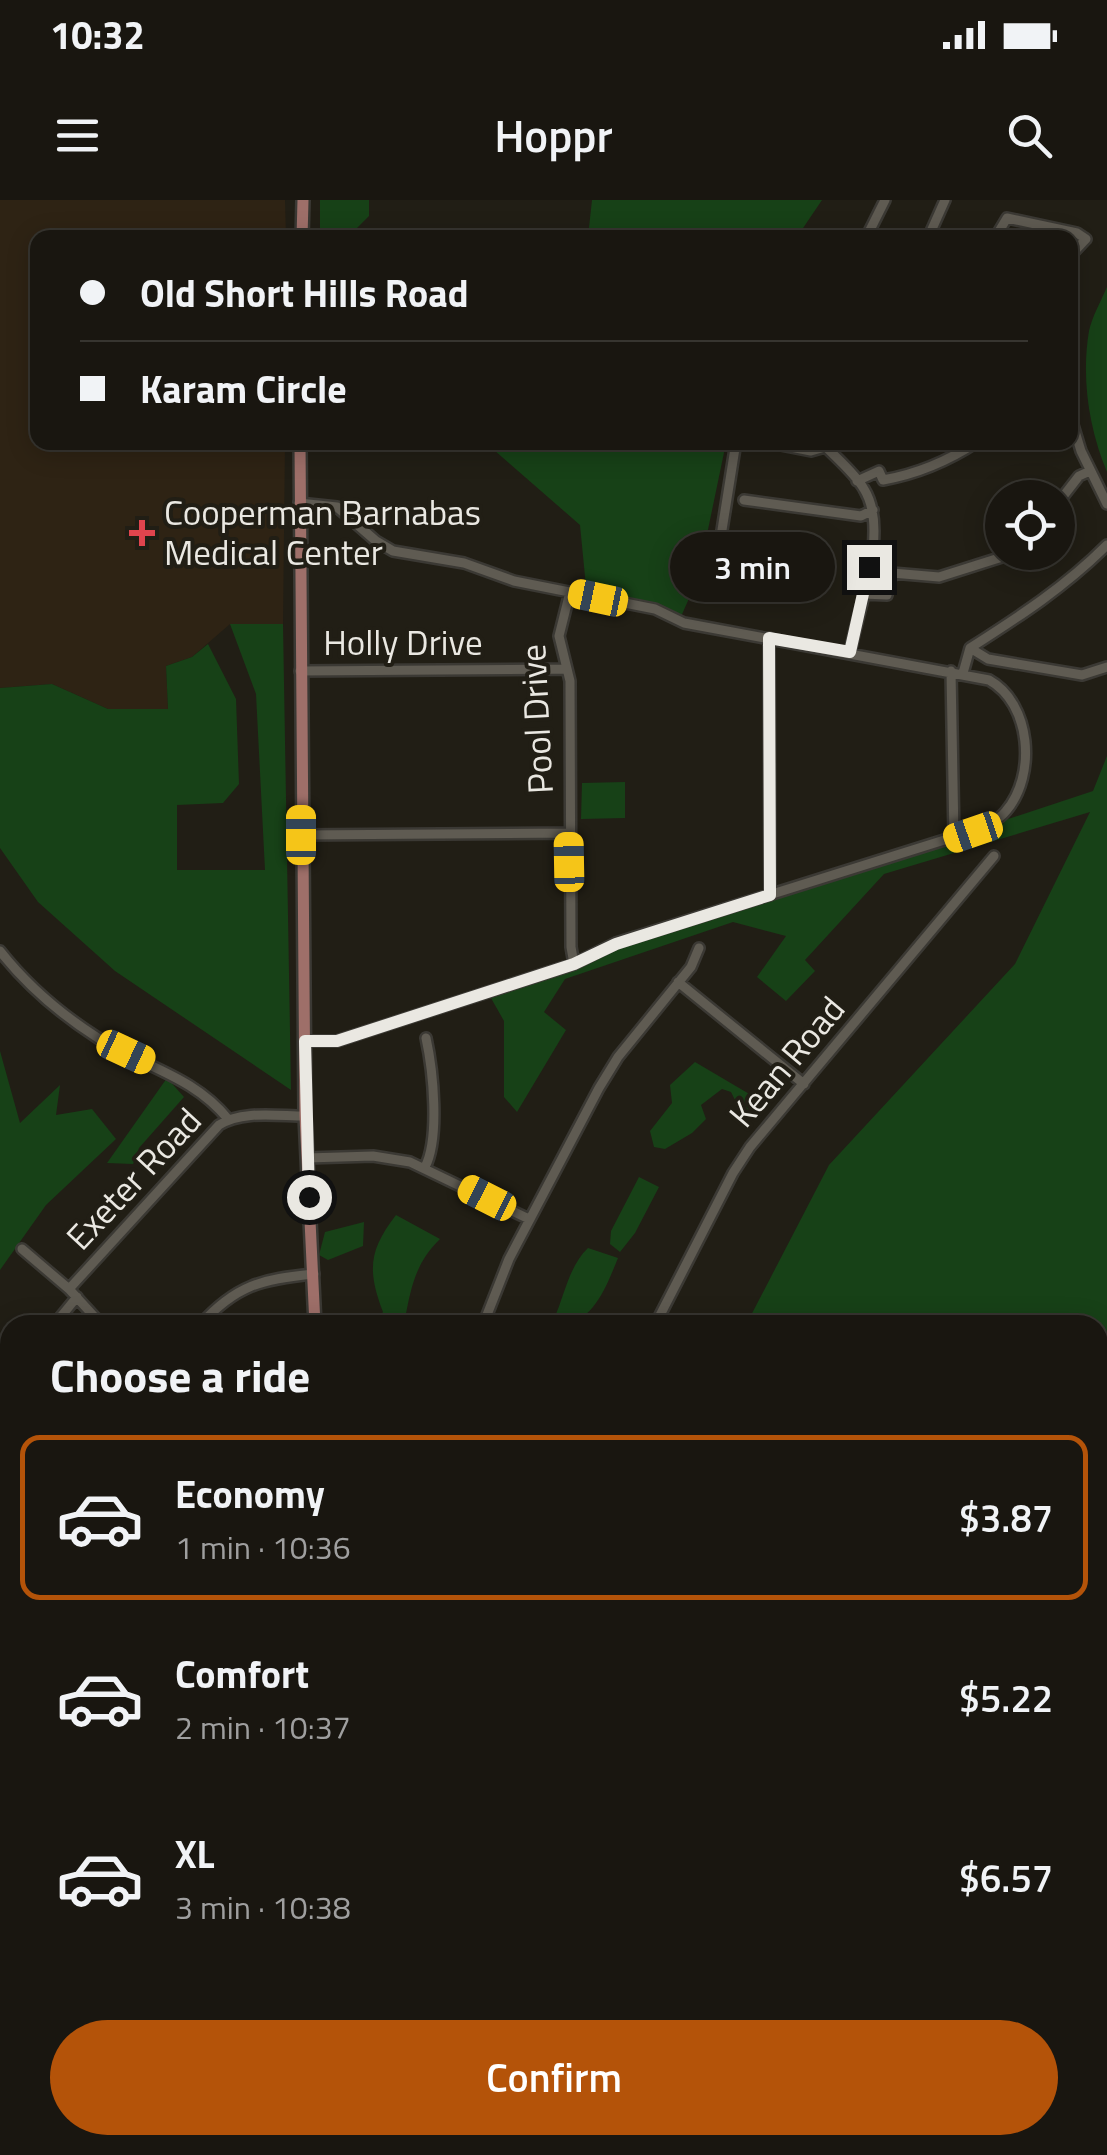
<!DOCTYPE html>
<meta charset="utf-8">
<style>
:root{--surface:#191610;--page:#221f19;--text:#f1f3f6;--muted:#9f9f9f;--line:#373530;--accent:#b45309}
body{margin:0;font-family:"Titillium Web",sans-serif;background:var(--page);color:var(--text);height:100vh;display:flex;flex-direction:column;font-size:38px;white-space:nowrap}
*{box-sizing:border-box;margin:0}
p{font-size:32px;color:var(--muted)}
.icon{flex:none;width:55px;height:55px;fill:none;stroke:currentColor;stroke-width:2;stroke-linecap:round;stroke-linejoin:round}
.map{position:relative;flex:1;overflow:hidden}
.details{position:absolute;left:0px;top:1115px;width:1108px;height:840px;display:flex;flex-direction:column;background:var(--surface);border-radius:30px 30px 0 0;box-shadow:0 5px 25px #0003,0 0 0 2px var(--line)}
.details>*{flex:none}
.hud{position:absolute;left:30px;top:30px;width:1048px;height:220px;border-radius:20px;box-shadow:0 5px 25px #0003,0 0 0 2px var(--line);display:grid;align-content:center;height:220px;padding:0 50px;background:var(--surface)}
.buttons{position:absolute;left:985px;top:280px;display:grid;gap:20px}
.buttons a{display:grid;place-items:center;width:90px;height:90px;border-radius:50%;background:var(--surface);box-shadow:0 5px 25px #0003,0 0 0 2px var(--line);font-size:50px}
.end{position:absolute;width:45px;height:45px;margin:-22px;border:12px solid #eae8e2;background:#111;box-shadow:0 0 0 5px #111}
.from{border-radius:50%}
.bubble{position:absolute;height:70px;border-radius:35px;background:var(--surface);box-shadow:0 5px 25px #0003,0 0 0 2px var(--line);font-size:32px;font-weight:600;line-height:70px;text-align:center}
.car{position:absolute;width:30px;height:60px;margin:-30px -15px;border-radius:12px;box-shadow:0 0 8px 2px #0007;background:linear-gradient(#f5c518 24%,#345 0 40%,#f5c518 0 76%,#345 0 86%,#f5c518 0)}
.hud b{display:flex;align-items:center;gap:35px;height:95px;font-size:38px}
.hud b+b{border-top:2px solid var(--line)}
.hud i{width:25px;height:25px;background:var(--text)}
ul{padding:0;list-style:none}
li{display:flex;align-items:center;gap:30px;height:165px;margin:0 20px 15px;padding:0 30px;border:5px solid transparent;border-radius:20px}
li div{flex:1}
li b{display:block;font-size:38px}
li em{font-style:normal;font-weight:600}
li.active{border-color:var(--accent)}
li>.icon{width:90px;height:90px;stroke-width:1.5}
h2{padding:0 50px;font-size:45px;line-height:120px}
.action{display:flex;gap:20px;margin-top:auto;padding:20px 50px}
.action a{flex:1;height:115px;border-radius:60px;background:var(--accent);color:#fff;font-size:40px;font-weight:600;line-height:115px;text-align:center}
.status{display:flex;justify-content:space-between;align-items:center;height:70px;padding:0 50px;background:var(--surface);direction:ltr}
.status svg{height:28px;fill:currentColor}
header{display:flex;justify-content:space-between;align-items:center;height:130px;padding:0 50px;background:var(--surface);font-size:45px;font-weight:600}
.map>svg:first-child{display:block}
.medical{fill:#2e2314}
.green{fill:#174117}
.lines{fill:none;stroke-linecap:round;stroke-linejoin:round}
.minor-casing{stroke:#3b3934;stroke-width:14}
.major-casing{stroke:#3b3934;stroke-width:16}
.minor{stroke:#5f5b52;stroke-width:9}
.major{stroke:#9e6f69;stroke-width:11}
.route{stroke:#eae8e2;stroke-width:12}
.health-dot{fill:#e0444e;stroke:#211e15;stroke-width:4}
.labels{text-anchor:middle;stroke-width:8;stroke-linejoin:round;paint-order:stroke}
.poi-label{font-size:35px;fill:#eae8e2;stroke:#211e15;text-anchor:start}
.street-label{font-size:35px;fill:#eae8e2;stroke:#211e15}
</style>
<div class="status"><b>10:32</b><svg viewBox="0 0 49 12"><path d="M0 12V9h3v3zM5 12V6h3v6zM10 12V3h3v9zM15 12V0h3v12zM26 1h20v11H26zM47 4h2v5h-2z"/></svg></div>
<header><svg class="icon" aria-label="menu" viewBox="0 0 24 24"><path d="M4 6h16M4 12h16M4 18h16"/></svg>Hoppr<svg class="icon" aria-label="search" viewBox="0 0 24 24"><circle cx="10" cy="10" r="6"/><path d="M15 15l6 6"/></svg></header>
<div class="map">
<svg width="1107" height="1955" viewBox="0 0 1107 1955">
<rect width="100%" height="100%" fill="#211e15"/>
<path class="medical" d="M0 0H285L286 37 38 38V242L285 243 283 424H230L192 457 166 466 168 509H108L52 484 0 488Z"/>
<path class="green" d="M320 0H369V16L348 37H320Z
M592 0H822L797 37H588Z
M1107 87V272C1089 229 1081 178 1089 131 1092 117 1101 101 1107 87Z
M486 243H726L705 344 689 357 695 385 679 421 587 397 580 325Z
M230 424H283L291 890 115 771 38 702 0 648V488L52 484 108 509H168L166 466 192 457 208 444 236 499 239 584 223 603 177 605V670H265L256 494Z
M1107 556V1174L1098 1176V1125H746L829 965 1015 764 1090 612 884 674 805 760 815 771 786 801 757 777 786 736 733 722 565 779 544 812 566 830 517 912 504 897V821L487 791 1093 591Z
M625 582V618L581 619 582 583Z
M0 851 20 923 60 885 56 915 92 909 116 939 46 1005 0 1070Z
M695 862 751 895 759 908 742 914 731 892 722 889 701 905 706 919 692 933 665 949 654 947 650 931 672 903 670 885Z
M167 878 184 897 139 948 133 964 107 963Z
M639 977 659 987 635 1033 620 1052 610 1044 611 1031Z
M396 1015 440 1039C416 1062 411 1087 405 1119 394 1126 387 1126 375 1122L383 1112C367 1070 369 1050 396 1015Z
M364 1022 363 1046 328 1060 319 1055 325 1032Z
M588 1048 618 1058C606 1087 593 1125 557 1125L554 1119C565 1094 569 1066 588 1048Z
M1107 1223V1955H607L606 1945H1098V1225Z"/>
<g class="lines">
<defs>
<path id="minor" d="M866 38 885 0
M928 38 945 0
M995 38 1007 18 1077 33 1086 39 1070 56
M1070 215 1081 251 1107 304
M765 242 811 251 825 247
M821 242C835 257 854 272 864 289 890 331 858 407 850 453
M857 281 879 271 883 280C917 274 948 261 977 242
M744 300 861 316 873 310
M299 303 337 307 376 341 393 351 464 363 514 381 655 409 684 423 989 480C1031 503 1037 575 1006 611 998 621 985 626 973 631L616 743 574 764 337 841H305
M1058 303 1079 276 1090 271
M722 330 736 242
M570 392 559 436 570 481 571 747 574 764
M863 394 887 395 892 373 939 377 1018 352
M769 438 770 695
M970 448C1020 416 1065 387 1107 345
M300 471 566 469
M951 471 954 638
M963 473 970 448 988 459 1082 475 1107 467
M301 635 569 633
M0 751C26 784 62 815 98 838 143 867 192 875 228 919
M678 782 804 884
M307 958 373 956 410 962 529 1019
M425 967C440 938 433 870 426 838
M22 1049 69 1089 102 1125
M69 1089 219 925C242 910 278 916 305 916
M54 1125 77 1097
M200 1125C236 1085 262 1079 314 1074
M483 1125 509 1059 599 888 618 857 691 767 699 748
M655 1125 733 973 750 947 994 656
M0 1197 10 1179
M0 1426 10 1425
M0 1765 10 1757
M229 1945 230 1955
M434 1945 438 1955
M599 1945 600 1955"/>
<path id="major" d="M302 38 303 0
M300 242 305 916 315 1125
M1098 1190 1107 1188
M1098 1203 1107 1201
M0 1337 10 1338
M73 1955 76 1945"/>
</defs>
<use href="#minor" class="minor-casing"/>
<use href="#major" class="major-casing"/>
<use href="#minor" class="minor"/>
<use href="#major" class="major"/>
</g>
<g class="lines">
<path class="route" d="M309 997 305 841H337L574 764 616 744 770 695 769 438 850 452 869 367"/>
</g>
<path class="health-dot" d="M137 318h10v10h10v10h-10v10h-10v-10h-10v-10h10z"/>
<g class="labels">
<g class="poi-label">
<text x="164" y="325">Cooperman Barnabas<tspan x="164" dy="40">Medical Center</tspan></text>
</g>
<g class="street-label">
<text x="403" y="455">Holly Drive</text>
<text transform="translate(537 519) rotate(-93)" y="12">Pool Drive</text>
<text transform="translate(787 862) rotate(-50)" y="12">Kean Road</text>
<text transform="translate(134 979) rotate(-47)" y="12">Exeter Road</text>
</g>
</g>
</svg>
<div class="buttons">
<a><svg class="icon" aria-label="locate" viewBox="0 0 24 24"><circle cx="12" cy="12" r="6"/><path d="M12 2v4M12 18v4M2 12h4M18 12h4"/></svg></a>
</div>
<i class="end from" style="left:309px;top:997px"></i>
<i class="end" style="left:869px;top:367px"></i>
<div class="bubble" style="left:670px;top:332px;width:165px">3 min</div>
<i class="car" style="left:598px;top:398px;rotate:282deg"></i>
<i class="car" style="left:973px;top:632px;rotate:251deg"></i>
<i class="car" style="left:301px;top:635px;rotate:0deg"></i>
<i class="car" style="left:569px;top:662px;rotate:359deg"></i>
<i class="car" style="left:126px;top:852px;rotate:115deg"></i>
<i class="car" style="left:487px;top:998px;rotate:297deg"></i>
<div class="hud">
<b><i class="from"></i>Old Short Hills Road</b>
<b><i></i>Karam Circle</b>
</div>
<section class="details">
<h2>Choose a ride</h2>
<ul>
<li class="active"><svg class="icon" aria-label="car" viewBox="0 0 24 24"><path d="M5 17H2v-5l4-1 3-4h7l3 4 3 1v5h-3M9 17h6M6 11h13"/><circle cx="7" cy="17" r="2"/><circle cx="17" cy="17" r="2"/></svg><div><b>Economy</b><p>1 min · 10:36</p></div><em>$3.87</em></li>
<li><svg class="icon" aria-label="car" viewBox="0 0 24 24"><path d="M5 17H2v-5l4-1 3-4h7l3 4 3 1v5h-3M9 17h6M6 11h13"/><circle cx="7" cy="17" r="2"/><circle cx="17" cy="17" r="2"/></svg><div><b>Comfort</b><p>2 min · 10:37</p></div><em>$5.22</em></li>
<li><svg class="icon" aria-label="car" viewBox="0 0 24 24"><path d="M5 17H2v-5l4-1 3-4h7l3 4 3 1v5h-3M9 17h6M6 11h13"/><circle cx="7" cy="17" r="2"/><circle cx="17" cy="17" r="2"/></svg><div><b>XL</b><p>3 min · 10:38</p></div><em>$6.57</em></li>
</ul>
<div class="action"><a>Confirm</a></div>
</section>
</div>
